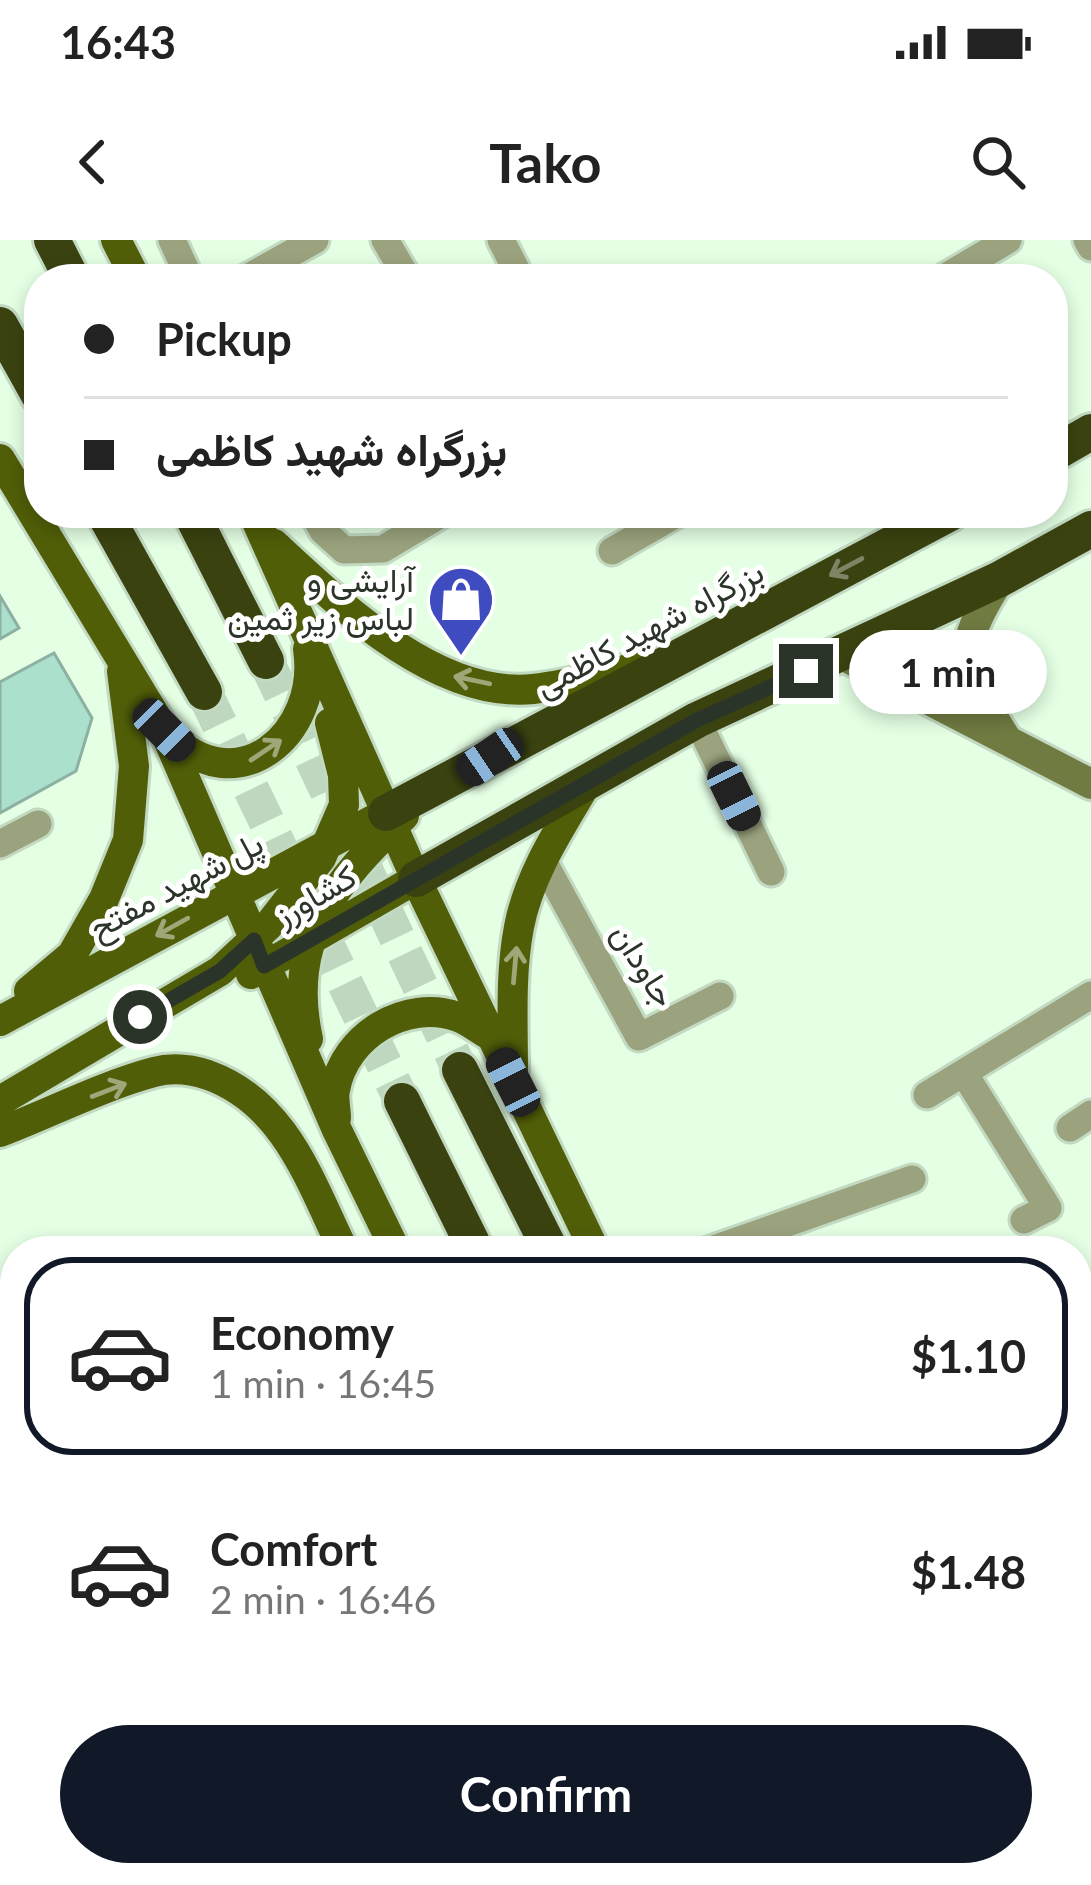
<!DOCTYPE html>
<meta charset="utf-8">
<style>
:root{--surface:#fff;--page:#f6f6f6;--text:#222;--muted:#767676;--line:#e0e0e0;--accent:#111827}
body{margin:0;font-family:Lato,Vazirmatn,sans-serif;background:var(--page);color:var(--text);height:100vh;display:flex;flex-direction:column;font-size:45px;white-space:nowrap}
*{box-sizing:border-box;margin:0}
p{font-size:39px;color:var(--muted)}
.icon{flex:none;width:66px;height:66px;fill:none;stroke:currentColor;stroke-width:2;stroke-linecap:round;stroke-linejoin:round}
.map{position:relative;flex:1;overflow:hidden}
.drawer{position:absolute;left:0px;top:996px;width:1092px;height:651px;display:flex;flex-direction:column;background:var(--surface);border-radius:48px 48px 0 0;box-shadow:0 6px 18px #0003}
.drawer>*{flex:none}
.guide{position:absolute;left:24px;top:24px;width:1044px;height:264px;border-radius:48px;box-shadow:0 6px 18px #0003;display:grid;align-content:center;height:264px;padding:0 60px;background:var(--surface)}
.end{position:absolute;width:54px;height:54px;margin:-27px;border:15px solid #2a3429;background:#fff;box-shadow:0 0 0 6px #fff}
.from{border-radius:50%}
.bubble{position:absolute;height:84px;border-radius:42px;background:var(--surface);box-shadow:0 6px 18px #0003;font-size:39px;font-weight:700;line-height:84px;text-align:center}
.car{position:absolute;width:36px;height:72px;margin:-36px -18px;border-radius:15px;box-shadow:0 0 9px 3px #0007;background:linear-gradient(#222 24%,#8ab4d8 0 40%,#222 0 76%,#8ab4d8 0 86%,#222 0)}
.guide b{display:flex;align-items:center;gap:42px;height:114px;font-size:45px}
.guide b+b{border-top:3px solid var(--line)}
.guide i{width:30px;height:30px;background:var(--text)}
ul{padding:21px 0 0;list-style:none}
li{display:flex;align-items:center;gap:36px;height:198px;margin:0 24px 18px;padding:0 36px;border:6px solid transparent;border-radius:48px}
li div{flex:1}
li b{display:block;font-size:45px}
li em{font-style:normal;font-weight:700}
li.selected{border-color:var(--accent)}
li>.icon{width:108px;height:108px;stroke-width:1.5}
.primary-button{display:flex;gap:24px;margin-top:auto;padding:24px 60px}
.primary-button a{flex:1;height:138px;border-radius:72px;background:var(--accent);color:#fff;font-size:48px;font-weight:700;line-height:138px;text-align:center}
.status{display:flex;justify-content:space-between;align-items:center;height:84px;padding:0 60px;background:var(--surface);direction:ltr}
.status svg{height:33px;fill:currentColor}
header{display:flex;justify-content:space-between;align-items:center;height:156px;padding:0 60px;background:var(--surface);font-size:54px;font-weight:700}
.map>svg:first-child{display:block}
.building{fill:#abe0cd;stroke:#8cb0a2;stroke-width:3}
.lines{fill:none;stroke-linecap:round;stroke-linejoin:round}
.highway-tunnel{stroke:#bfd6bf;stroke-width:36;stroke-dasharray:36 18;stroke-linecap:butt}
.street-casing{stroke:#c3dac2;stroke-width:33}
.secondary-casing{stroke:#c3dac2;stroke-width:36}
.primary-casing{stroke:#c3dac2;stroke-width:36}
.highway-casing{stroke:#c3dac2;stroke-width:42}
.street{stroke:#9aa37d;stroke-width:27}
.secondary{stroke:#6f7b41;stroke-width:30}
.primary{stroke:#515e08;stroke-width:30}
.highway{stroke:#3a4310;stroke-width:36}
.oneway{stroke:#7f8564}
.oneway2{stroke:#9fa677}
.route{stroke:#2a3429;stroke-width:15}
.labels{text-anchor:middle;stroke-width:10;stroke-linejoin:round;paint-order:stroke}
.poi-label{font-size:33px;fill:#2a3429;stroke:#fff;text-anchor:end}
.street-label{font-size:33px;fill:#2a3429;stroke:#fff}
</style>
<div class="status"><b>16:43</b><svg viewBox="0 0 49 12"><path d="M0 12V9h3v3zM5 12V6h3v6zM10 12V3h3v9zM15 12V0h3v12zM26 1h20v11H26zM47 4h2v5h-2z"/></svg></div>
<header><svg class="icon" aria-label="back" viewBox="0 0 24 24"><path d="M15 5l-7 7 7 7"/></svg>Tako<svg class="icon" aria-label="search" viewBox="0 0 24 24"><circle cx="10" cy="10" r="6"/><path d="M15 15l6 6"/></svg></header>
<div class="map">
<svg width="1091" height="1645" viewBox="0 0 1091 1645">
<rect width="100%" height="100%" fill="#e4ffe4"/>
<path class="building" d="M0 356 19 388 0 399Z
M54 413 92 478 76 531 0 573V442Z"/>
<g class="lines">
<path class="highway-tunnel" d="M266 421 460 830
M204 452 402 861"/>
<defs>
<path id="street" d="M172 0 190 39
M385 0 408 39
M501 0 521 39
M1087 0 1091 7
M245 39 315 0
M942 39 1008 0
M313 273 323 291 344 310 383 309 443 273
M612 311 678 273
M697 480 771 632
M0 604 38 584
M542 619 639 797 720 756
M964 833 1048 968 1024 980
M927 855 1091 755
M1070 888 1091 874
M708 1011 912 939
M0 1141 9 1136
M1077 1199 1091 1187
M0 1278 15 1304
M0 1381 15 1374
M1077 1403 1091 1431
M0 1542 15 1554
M1077 1619 1091 1613
M67 1632 74 1645
M170 1645 194 1632
M616 1645 639 1632
M1016 1645 1046 1632"/>
<path id="secondary" d="M1000 339C952 414 962 428 1007 500
M842 415 1091 544"/>
<path id="primary" d="M116 0 136 39
M0 219 164 490 337 890 396 1011
M253 273 416 639 595 1011
M274 304C340 365 437 459 533 449 573 445 612 432 651 424
M168 494C236 565 321 495 308 409
M251 734 416 639
M29 751 72 715 104 659 128 600 134 526 122 431
M0 781 386 573
M308 799C286 698 335 642 404 576
M513 830C513 783 510 734 519 687 529 634 561 587 588 541
M0 861 220 731 268 686 321 618 344 565 343 535 330 483
M336 878C336 869 333 858 335 850 344 796 406 758 458 777 469 781 480 790 491 796
M0 892C50 873 102 846 154 832 173 827 190 829 208 835 286 863 310 942 344 1011
M709 1632 716 1645
M897 1632 904 1645"/>
<path id="highway" d="M52 0 72 39
M0 85 39 155
M1053 214 1091 192
M104 273 204 452
M191 273 266 421
M386 573 950 273
M416 639 697 480 1000 339 1091 289
M460 830 551 1011
M402 861 476 1011
M781 1632 787 1645
M859 1632 866 1645"/>
</defs>
<use href="#street" class="street-casing"/>
<use href="#secondary" class="secondary-casing"/>
<use href="#primary" class="primary-casing"/>
<use href="#highway" class="highway-casing"/>
<use href="#street" class="street"/>
<use href="#secondary" class="secondary"/>
<use href="#primary" class="primary"/>
<use href="#highway" class="highway"/>
</g>
<defs><path id="oneway-shaft" d="M-6 0H5M1.5-3L5.5 0L1.5 3" fill="none" stroke-width="1.6" stroke-linecap="round" stroke-linejoin="round" transform="scale(3)"/></defs>
<use class="oneway" href="#oneway-shaft" transform="translate(846 327) rotate(152)"/>
<g class="oneway2">
<use href="#oneway-shaft" transform="translate(472 440) rotate(-168)"/>
<use href="#oneway-shaft" transform="translate(266 510) rotate(-34)"/>
<use href="#oneway-shaft" transform="translate(172 687) rotate(151)"/>
<use href="#oneway-shaft" transform="translate(515 725) rotate(-85)"/>
<use href="#oneway-shaft" transform="translate(109 850) rotate(-21)"/>
</g>
<g class="lines">
<path class="route" d="M140 777 220 731 254 700 264 726 697 480 806 431"/>
</g>
<defs>
<symbol id="shop-pin" viewBox="-11 -11 22 30"><path d="M0 17L-7.5 6A9.5 9.5 0 1 1 7.5 6Z" fill="#3f4cbf" stroke="#fff"/><path d="M-5-2.5h2.3a2.7 3.5 0 0 1 5.4 0H5L5.5 6h-11ZM-1.5-2.5h3a1.5 2.3 0 0 0-3 0Z" fill="#fff"/></symbol>
</defs>
<g fill-rule="evenodd">
<use href="#shop-pin" x="423" y="321" width="76" height="104"/>
</g>
<g class="labels">
<g class="poi-label">
<text x="414" y="352">آرایشی و<tspan x="414" dy="38">لباس زیر ثمین</tspan></text>
</g>
<g class="street-label">
<text transform="translate(649 388) rotate(-28)" y="12">بزرگراه شهید کاظمی</text>
<text transform="translate(176 645) rotate(-28)" y="12">پل شهید مفتح</text>
<text transform="translate(315 655) rotate(-30)" y="12">کشاورز</text>
<text transform="translate(644 725) rotate(58)" y="12">جاودان</text>
</g>
</g>
</svg>
<i class="end from" style="left:140px;top:777px"></i>
<i class="end" style="left:806px;top:431px"></i>
<div class="bubble" style="left:849px;top:390px;width:198px">1 min</div>
<i class="car" style="left:164px;top:490px;rotate:135deg"></i>
<i class="car" style="left:490px;top:517px;rotate:236deg"></i>
<i class="car" style="left:734px;top:556px;rotate:154deg"></i>
<i class="car" style="left:513px;top:842px;rotate:333deg"></i>
<div class="guide">
<b><i class="from"></i>Pickup</b>
<b><i></i>بزرگراه شهید کاظمی</b>
</div>
<section class="drawer">
<ul>
<li class="selected"><svg class="icon" aria-label="car" viewBox="0 0 24 24"><path d="M5 17H2v-5l4-1 3-4h7l3 4 3 1v5h-3M9 17h6M6 11h13"/><circle cx="7" cy="17" r="2"/><circle cx="17" cy="17" r="2"/></svg><div><b>Economy</b><p>1 min · 16:45</p></div><em>$1.10</em></li>
<li><svg class="icon" aria-label="car" viewBox="0 0 24 24"><path d="M5 17H2v-5l4-1 3-4h7l3 4 3 1v5h-3M9 17h6M6 11h13"/><circle cx="7" cy="17" r="2"/><circle cx="17" cy="17" r="2"/></svg><div><b>Comfort</b><p>2 min · 16:46</p></div><em>$1.48</em></li>
</ul>
<div class="primary-button"><a>Confirm</a></div>
</section>
</div>
